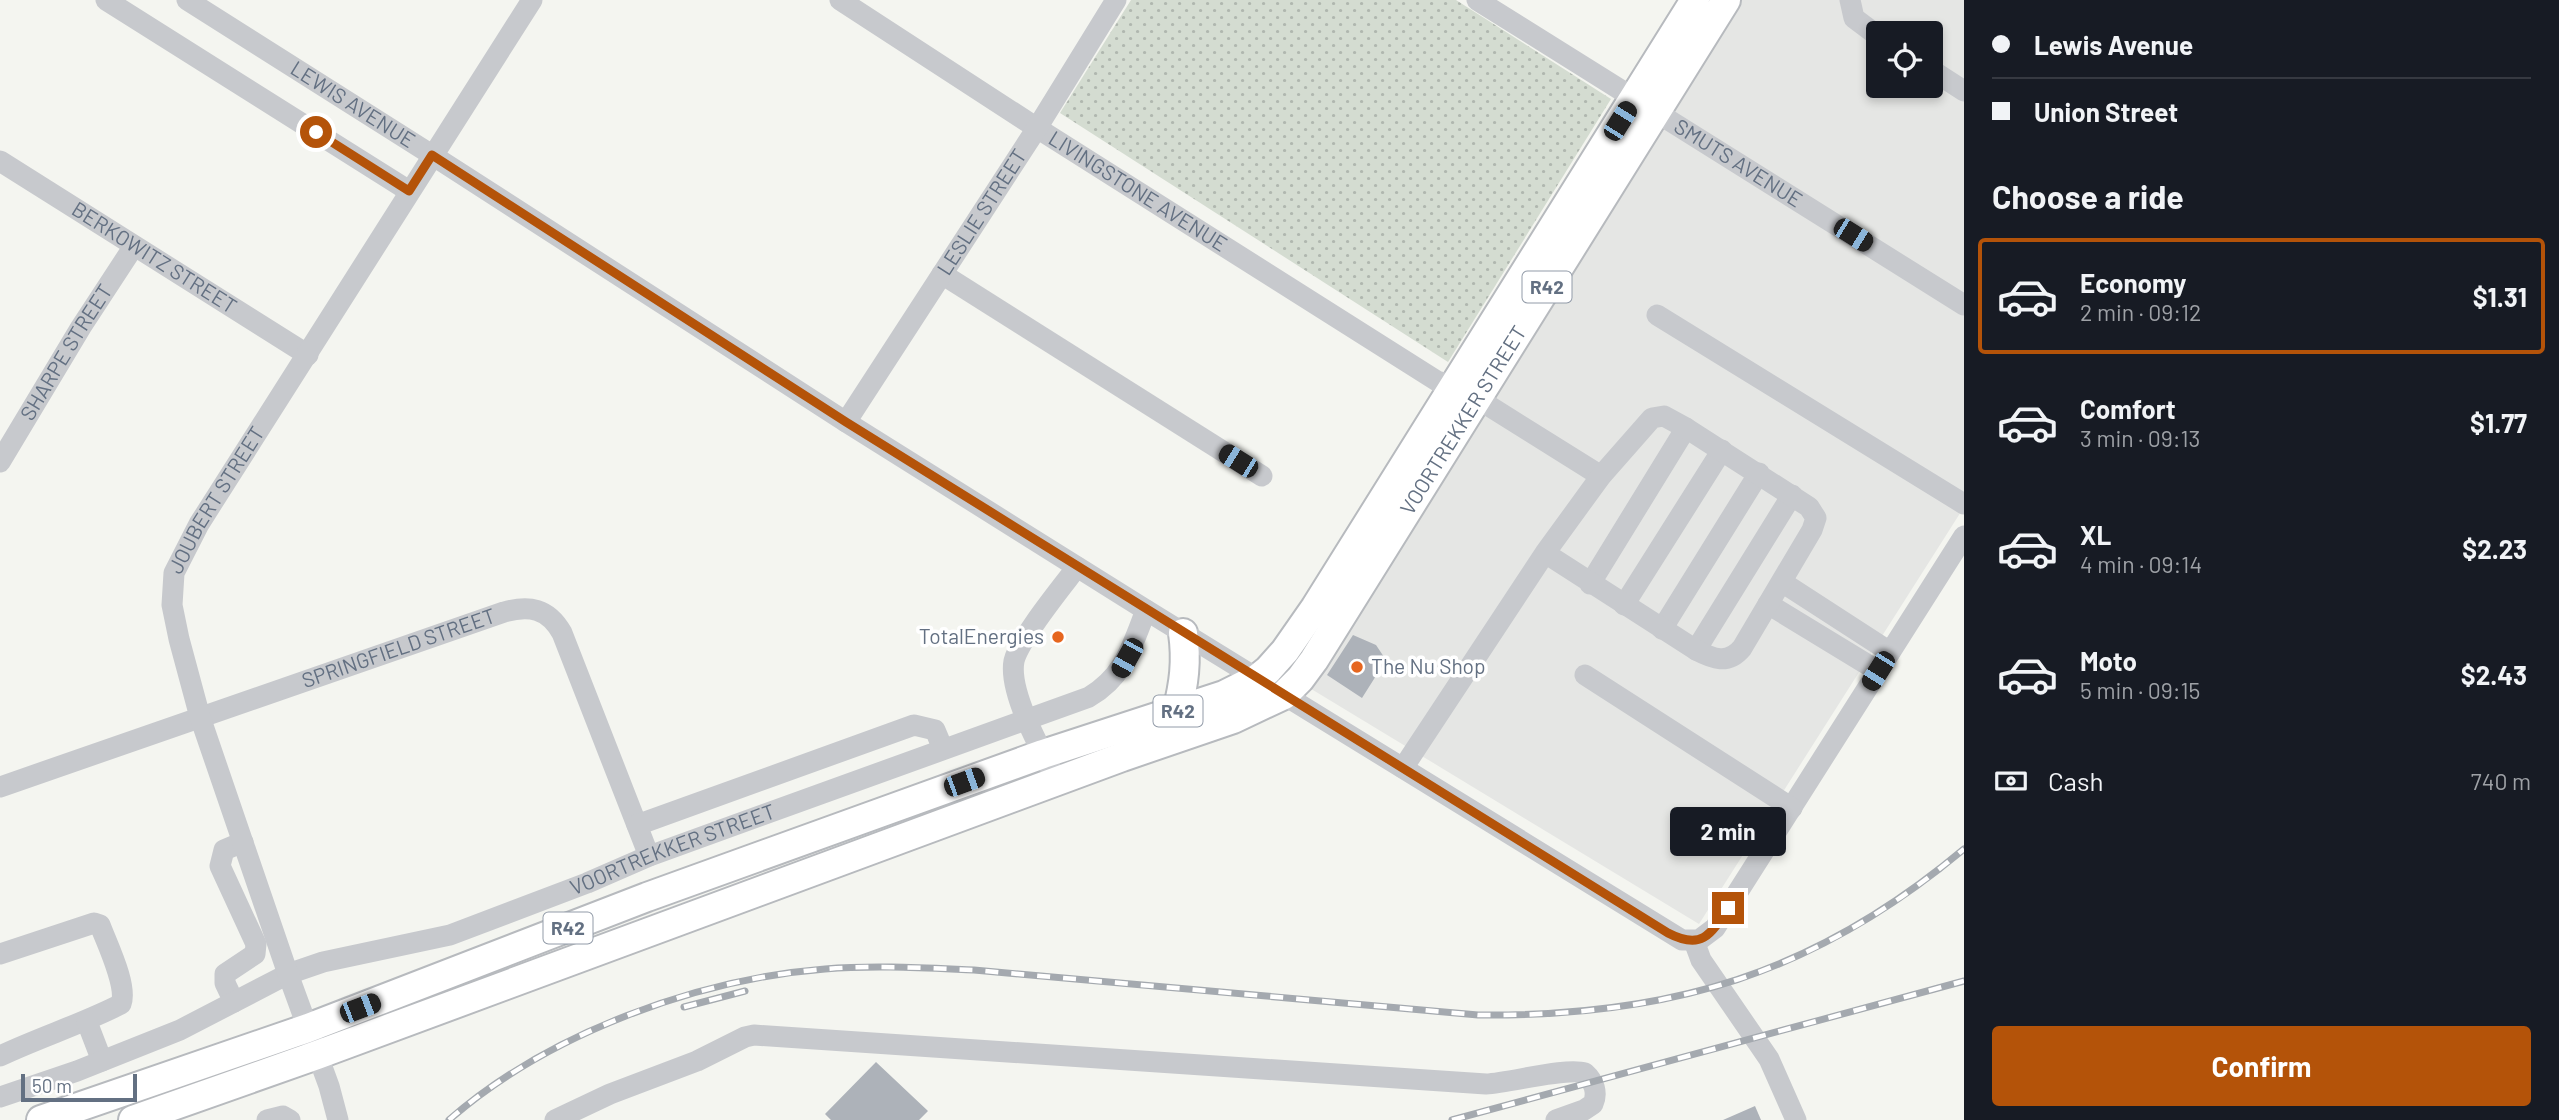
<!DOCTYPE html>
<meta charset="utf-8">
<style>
:root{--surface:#171b24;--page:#20242c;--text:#f1f3f6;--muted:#9ea1a6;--line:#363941;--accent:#b45309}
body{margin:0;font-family:Barlow,sans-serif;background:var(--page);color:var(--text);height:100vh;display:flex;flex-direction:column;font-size:26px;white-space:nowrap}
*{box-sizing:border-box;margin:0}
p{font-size:23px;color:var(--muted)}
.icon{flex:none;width:38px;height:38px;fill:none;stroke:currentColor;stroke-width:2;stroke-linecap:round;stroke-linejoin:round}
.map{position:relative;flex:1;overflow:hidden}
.details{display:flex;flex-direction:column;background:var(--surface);width:595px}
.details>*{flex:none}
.hud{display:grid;align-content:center;height:154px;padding:0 28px;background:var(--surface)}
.tools{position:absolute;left:1866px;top:21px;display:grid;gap:14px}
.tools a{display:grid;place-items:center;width:77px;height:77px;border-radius:7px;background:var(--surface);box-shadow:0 4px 10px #0003;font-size:35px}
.scale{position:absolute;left:21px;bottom:18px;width:116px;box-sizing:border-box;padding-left:7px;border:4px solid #637082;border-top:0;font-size:19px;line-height:24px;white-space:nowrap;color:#637082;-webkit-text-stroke:5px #fff;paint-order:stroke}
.end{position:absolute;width:32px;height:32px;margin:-16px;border:9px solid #b45309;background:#fff;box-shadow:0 0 0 4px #fff}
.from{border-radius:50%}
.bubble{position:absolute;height:49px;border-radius:7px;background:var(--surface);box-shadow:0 4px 10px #0003;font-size:23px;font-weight:700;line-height:49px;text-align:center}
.car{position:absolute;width:21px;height:42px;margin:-21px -10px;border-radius:9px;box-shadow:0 0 5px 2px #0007;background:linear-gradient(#222 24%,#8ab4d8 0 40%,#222 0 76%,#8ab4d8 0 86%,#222 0)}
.hud b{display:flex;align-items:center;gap:24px;height:66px;font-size:26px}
.hud b+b{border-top:2px solid var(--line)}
.hud i{width:18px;height:18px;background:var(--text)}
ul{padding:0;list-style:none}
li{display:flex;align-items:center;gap:21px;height:116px;margin:0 14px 10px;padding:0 14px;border:4px solid transparent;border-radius:7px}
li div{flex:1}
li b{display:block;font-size:26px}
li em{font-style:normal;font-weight:700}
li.selected{border-color:var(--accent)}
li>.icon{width:63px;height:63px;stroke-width:1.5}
h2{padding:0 28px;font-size:32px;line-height:84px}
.pay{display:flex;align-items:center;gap:18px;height:77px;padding:0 28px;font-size:26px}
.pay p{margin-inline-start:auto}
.primary-button{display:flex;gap:14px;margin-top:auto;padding:14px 28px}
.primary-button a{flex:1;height:80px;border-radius:7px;background:var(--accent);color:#fff;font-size:28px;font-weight:700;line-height:80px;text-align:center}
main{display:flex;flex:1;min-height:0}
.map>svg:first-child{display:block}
.built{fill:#e5e6e4;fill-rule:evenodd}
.grass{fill:url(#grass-dots)}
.building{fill:#adb2b9}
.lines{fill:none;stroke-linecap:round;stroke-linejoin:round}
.major-casing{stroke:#b7babe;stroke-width:32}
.minor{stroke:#c7c9cd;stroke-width:21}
.major{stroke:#fff;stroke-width:28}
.rail-casing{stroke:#a4a9af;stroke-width:7}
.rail{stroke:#fff;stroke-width:4.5;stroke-dasharray:13;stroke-linecap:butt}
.route{stroke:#b45309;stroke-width:9}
.poi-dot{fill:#e6661f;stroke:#fff;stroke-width:2.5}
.labels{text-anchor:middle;stroke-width:7;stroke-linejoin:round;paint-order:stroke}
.shield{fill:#fff;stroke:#929ba8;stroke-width:2}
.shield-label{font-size:19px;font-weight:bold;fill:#637082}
.street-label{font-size:21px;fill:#637082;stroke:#fff}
.poi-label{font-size:21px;fill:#637082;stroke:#fff;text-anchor:end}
</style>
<main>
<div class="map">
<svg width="1964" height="1120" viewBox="0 0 1964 1120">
<defs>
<pattern id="grass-dots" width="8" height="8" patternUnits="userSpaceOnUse" patternTransform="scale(1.75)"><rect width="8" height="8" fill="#d4dcd1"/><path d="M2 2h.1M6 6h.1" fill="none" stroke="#b0b7af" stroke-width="1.8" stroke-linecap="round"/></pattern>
</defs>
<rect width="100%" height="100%" fill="#f4f5f0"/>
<path class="built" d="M1741 0H1964V507L1699 924 1308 687ZM1878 33H1930V86H1878Z"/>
<path class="grass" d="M1131 0H1456L1611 99 1448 362 1060 113Z"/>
<path class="building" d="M1353 635 1376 645 1386 660 1362 698 1327 675Z
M876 1062 928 1111 919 1120H831L825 1114Z
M1755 1106 1761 1120H1723Z"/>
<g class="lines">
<defs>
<g id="major">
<path d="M1177 711C1184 684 1187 661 1183 633"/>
<path d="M41 1120 308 1028 647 897 1043 754 1224 695 1258 678 1268 670 1285 651 1315 608 1695 0"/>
<path id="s10" d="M133 1120 317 1055 1122 757 1233 719 1284 695 1300 679 1314 660 1726 0"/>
</g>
</defs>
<use href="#major" class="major-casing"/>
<g class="minor">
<path d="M106 0 409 191"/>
<path id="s1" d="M187 0 432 155 846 422 1146 610 1682 940H1699L1715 928 1964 536"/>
<path id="s2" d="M840 0 1037 128 1437 381 1454 386 1478 399 1601 476"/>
<path id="s3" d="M1477 0 1964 305"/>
<path d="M1850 0 1854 18 1878 36"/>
<path d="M1930 69 1964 91"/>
<path id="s4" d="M0 161 308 355"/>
<path d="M942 274 1262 476"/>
<path d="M1657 315 1964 504"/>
<path id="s5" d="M846 422 1037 128 1116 0"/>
<path id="s6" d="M0 462 81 327 134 246"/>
<path d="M1782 582 1890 652"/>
<path d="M1590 584 1686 428"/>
<path d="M1768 604 1878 671"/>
<path d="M1624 605 1722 450"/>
<path d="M1662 629 1759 473"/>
<path d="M1696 650 1792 495"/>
<path d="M1585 675 1792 808"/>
<path d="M1403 768 1545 553 1601 476 1652 418 1664 416 1686 428 1809 507 1816 518 1812 530 1742 648C1728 665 1713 659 1696 650L1545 553"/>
<path d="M1058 782C1043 754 1008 693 1014 661 1019 639 1061 588 1077 567"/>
<path id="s7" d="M0 787 504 612C529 605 548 608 562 633L649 856"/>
<path d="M637 825 914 725 935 730 943 749"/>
<path d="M1694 941 1701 960 1769 1059 1796 1120"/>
<path d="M0 954 94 923 100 925C107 944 128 986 121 1004 82 1024 40 1037 0 1056"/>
<path d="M234 1002 225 983V974L255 954 256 944 220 866 224 850 243 842"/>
<path d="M87 1022 102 1061"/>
<path id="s8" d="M0 1097 77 1071 180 1030 288 974 323 962 450 935 587 883 649 856 1089 697C1124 677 1132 646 1146 610"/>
<path d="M267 1120 283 1116 290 1120"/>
<path id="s9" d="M338 1120 329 1086 288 974 200 717 179 639 172 605 174 573 199 524 532 0"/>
<path d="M555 1120 610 1094 697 1061 745 1037 754 1035 1486 1084C1510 1083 1566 1067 1585 1073 1594 1081 1598 1093 1593 1104L1584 1110 1556 1120"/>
</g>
<use href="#major" class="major"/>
<defs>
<path id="rail" d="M684 1007 745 991
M449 1120C547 1034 697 979 825 969 875 965 925 968 974 970L1478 1015C1670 1017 1815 974 1964 849
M1452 1120 1964 981"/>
</defs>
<use href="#rail" class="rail-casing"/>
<use href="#rail" class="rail"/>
</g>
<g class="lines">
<path class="route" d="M316 132 409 191 432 155 846 422 1668 933C1701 950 1710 936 1728 908"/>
</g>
<g class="poi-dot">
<circle cx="1058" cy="637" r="7"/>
<circle cx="1357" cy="667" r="7"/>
</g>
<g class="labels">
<g class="shield">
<rect x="1522.5" y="271.5" width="49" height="31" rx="5"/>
<rect x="1153.5" y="695.5" width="49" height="31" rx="5"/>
<rect x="543.5" y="912.5" width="49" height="31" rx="5"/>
</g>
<g class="shield-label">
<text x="1547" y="294">R42</text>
<text x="1178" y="718">R42</text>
<text x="568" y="935">R42</text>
</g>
<g class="street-label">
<text dy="7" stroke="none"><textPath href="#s1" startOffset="196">LEWIS AVENUE</textPath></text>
<text dy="7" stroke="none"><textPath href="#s3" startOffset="308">SMUTS AVENUE</textPath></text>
<text dy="7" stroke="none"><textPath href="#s2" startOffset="354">LIVINGSTONE AVENUE</textPath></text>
<text dy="7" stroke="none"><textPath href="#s5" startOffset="250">LESLIE STREET</textPath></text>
<text dy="7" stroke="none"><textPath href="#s4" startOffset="182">BERKOWITZ STREET</textPath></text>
<text dy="7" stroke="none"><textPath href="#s6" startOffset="128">SHARPE STREET</textPath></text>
<text dy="7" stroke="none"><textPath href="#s10" startOffset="1556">VOORTREKKER STREET</textPath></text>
<text dy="7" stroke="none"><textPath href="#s9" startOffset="658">JOUBERT STREET</textPath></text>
<text dy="7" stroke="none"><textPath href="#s7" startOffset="422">SPRINGFIELD STREET</textPath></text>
<text dy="7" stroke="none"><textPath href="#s8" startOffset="719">VOORTREKKER STREET</textPath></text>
</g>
<g class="poi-label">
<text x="1044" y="644">TotalEnergies</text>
<text x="1371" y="674" text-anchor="start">The Nu Shop</text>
</g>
</g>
</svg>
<div class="tools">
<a><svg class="icon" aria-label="locate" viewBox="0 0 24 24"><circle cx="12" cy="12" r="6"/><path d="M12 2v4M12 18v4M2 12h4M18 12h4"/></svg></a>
</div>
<div class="scale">50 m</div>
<i class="end from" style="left:316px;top:132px"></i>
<i class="end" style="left:1728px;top:908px"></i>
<div class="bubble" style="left:1670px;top:807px;width:116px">2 min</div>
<i class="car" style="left:1620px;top:121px;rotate:32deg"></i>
<i class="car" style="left:1853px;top:235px;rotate:122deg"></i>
<i class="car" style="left:1238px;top:461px;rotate:302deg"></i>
<i class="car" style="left:1127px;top:658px;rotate:209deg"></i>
<i class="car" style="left:1878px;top:671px;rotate:212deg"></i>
<i class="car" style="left:964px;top:782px;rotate:70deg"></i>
<i class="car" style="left:360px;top:1008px;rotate:69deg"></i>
</div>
<section class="details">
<div class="hud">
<b><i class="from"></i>Lewis Avenue</b>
<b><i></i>Union Street</b>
</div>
<h2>Choose a ride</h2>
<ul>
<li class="selected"><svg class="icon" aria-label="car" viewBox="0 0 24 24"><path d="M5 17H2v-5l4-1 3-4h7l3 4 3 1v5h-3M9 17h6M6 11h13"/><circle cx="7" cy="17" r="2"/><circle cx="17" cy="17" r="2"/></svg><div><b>Economy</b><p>2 min · 09:12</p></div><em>$1.31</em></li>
<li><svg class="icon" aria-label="car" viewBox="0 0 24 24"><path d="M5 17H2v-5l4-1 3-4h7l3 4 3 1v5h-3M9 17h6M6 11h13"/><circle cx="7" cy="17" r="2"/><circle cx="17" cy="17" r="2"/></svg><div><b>Comfort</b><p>3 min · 09:13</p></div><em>$1.77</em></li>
<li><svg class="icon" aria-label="car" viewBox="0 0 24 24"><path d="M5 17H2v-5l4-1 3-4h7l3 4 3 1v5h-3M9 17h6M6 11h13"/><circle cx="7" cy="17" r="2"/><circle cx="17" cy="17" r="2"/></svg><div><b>XL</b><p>4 min · 09:14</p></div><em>$2.23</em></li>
<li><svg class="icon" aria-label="car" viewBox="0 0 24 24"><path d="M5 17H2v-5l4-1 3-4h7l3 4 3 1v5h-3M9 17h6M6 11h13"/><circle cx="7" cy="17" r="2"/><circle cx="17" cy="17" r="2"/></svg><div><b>Moto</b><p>5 min · 09:15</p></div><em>$2.43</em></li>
</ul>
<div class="pay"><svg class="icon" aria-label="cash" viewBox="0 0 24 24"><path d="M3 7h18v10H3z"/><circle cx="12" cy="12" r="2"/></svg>Cash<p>740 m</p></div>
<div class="primary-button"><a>Confirm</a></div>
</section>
</main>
